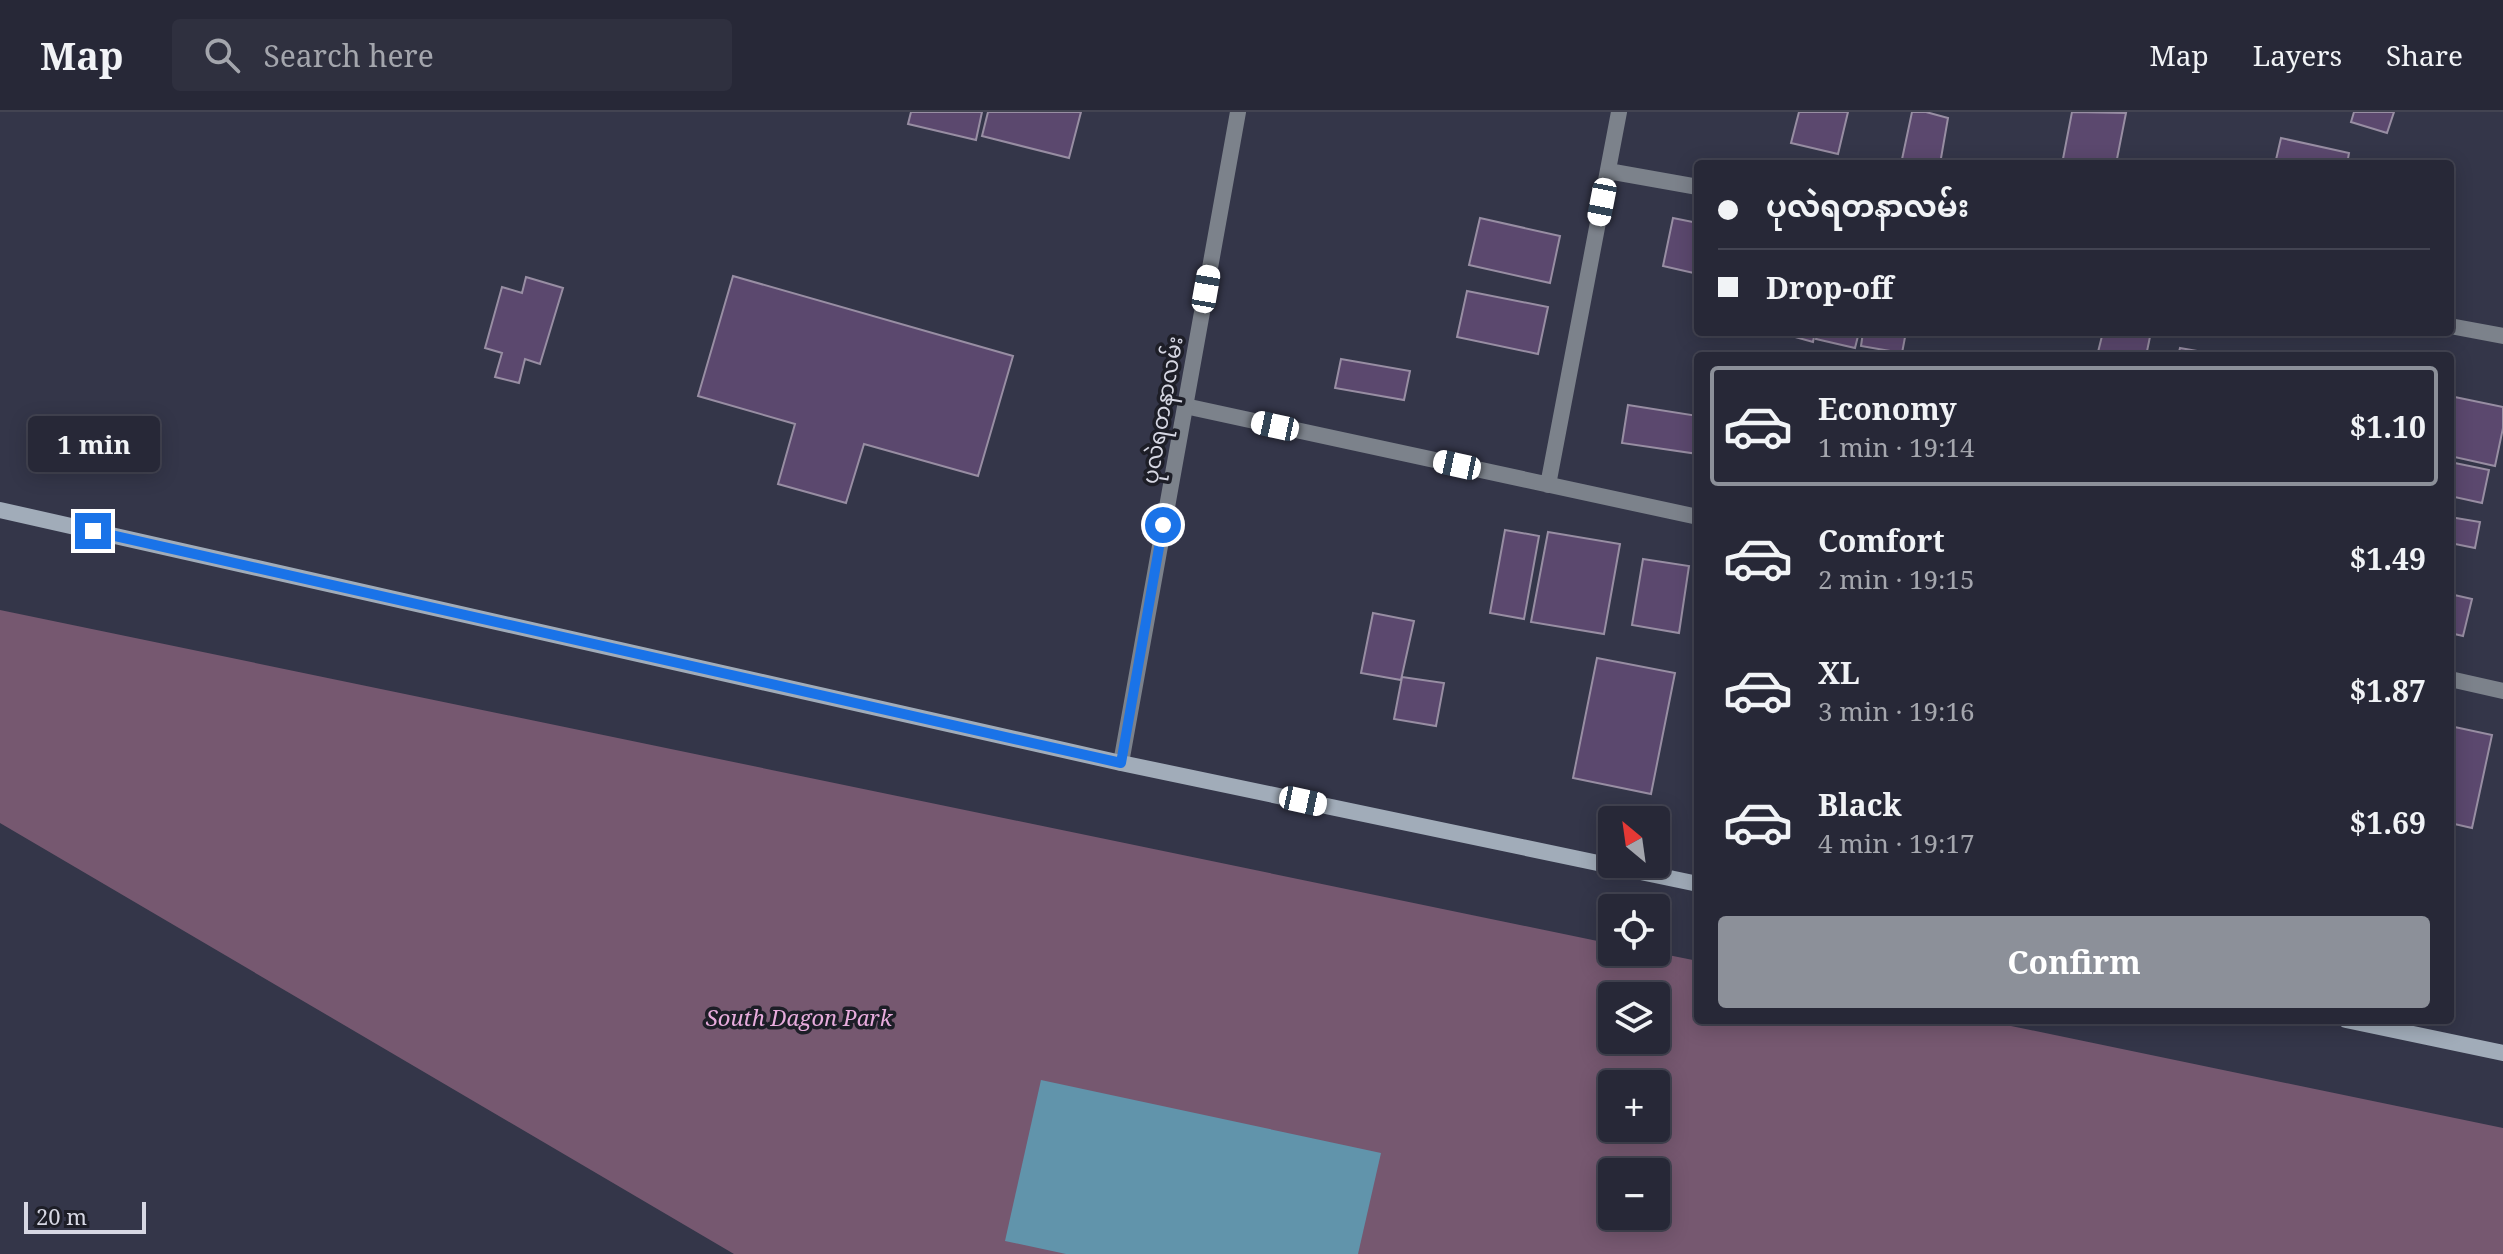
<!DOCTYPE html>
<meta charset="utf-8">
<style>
:root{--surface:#272837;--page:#2f303f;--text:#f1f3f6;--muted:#a4a6ad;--line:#434452;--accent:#8c9099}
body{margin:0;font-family:"Noto Serif","Noto Sans Myanmar",serif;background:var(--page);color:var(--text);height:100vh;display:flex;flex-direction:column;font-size:30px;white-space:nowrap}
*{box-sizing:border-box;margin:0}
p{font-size:26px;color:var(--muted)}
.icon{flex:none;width:44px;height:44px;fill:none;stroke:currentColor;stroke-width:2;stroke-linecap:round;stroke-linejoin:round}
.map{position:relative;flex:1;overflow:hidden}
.side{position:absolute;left:1694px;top:240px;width:760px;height:672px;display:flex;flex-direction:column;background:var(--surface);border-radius:8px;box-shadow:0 4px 20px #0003,0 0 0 2px var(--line)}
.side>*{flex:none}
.guide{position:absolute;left:1694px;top:48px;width:760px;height:176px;border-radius:8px;box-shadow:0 4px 20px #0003,0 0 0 2px var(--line);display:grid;align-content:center;height:176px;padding:0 24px;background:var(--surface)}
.needle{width:52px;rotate:331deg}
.buttons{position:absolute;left:1598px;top:694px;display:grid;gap:16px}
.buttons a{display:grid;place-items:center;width:72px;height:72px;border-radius:8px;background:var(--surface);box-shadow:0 4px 20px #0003,0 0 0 2px var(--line);font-size:40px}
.scale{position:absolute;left:24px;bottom:20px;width:122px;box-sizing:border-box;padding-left:8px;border:4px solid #d6d7e3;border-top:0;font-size:22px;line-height:28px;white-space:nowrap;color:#d6d7e3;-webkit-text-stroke:6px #1d1e27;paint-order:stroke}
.end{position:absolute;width:36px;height:36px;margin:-18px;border:10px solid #1a73e8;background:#fff;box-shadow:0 0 0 4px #fff}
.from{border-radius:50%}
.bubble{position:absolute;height:56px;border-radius:8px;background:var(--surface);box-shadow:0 4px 20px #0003,0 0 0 2px var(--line);font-size:26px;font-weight:700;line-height:56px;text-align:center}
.car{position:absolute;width:24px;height:48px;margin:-24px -12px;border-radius:10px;box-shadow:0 0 6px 2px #0007;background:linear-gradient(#fff 24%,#345 0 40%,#fff 0 76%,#345 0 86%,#fff 0)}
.guide b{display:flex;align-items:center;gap:28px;height:76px;font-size:30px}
.guide b+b{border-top:2px solid var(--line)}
.guide i{width:20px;height:20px;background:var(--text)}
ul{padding:14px 0 0;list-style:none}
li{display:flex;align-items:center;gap:24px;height:120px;margin:0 16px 12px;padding:0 8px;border:4px solid transparent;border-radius:8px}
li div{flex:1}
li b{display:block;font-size:30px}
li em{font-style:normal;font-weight:700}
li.selected{border-color:var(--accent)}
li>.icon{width:72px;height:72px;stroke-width:1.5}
.cta{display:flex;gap:16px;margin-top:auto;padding:16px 24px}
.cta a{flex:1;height:92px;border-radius:8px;background:var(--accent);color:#fff;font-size:32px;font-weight:700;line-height:92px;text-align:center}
header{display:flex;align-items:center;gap:48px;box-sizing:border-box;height:112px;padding:0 40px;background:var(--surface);border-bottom:2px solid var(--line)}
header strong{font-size:38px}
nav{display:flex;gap:44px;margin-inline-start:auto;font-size:28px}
.search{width:560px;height:72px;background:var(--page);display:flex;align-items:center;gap:20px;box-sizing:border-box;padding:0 28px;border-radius:8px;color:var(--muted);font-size:30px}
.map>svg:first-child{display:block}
.green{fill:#765870;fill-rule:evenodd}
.water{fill:#6194ab}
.building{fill:#5b486e;stroke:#988ea3;stroke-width:2}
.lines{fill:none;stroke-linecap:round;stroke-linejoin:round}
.minor{stroke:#7c828b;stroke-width:16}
.tertiary{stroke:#7c828b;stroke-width:16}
.secondary{stroke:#a1acb9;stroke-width:16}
.route{stroke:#1a73e8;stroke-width:10}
.labels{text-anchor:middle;stroke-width:7;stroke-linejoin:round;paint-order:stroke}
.street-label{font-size:22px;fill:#d6d7e3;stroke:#1d1e27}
.park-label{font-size:22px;font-style:italic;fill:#e8acdd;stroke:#1d1e27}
</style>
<header>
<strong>Map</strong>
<div class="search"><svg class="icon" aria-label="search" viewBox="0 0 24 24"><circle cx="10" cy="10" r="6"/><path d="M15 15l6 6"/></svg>Search here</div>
<nav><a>Map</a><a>Layers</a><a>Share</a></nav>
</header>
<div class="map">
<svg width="2503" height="1142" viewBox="0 0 2503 1142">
<rect width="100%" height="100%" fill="#343649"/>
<path class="green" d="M0 498 1612 832V840H1653L1698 849V908H1982L2503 1016V1142H734L0 711ZM1612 884H1656V928H1612ZM1612 972H1656V1016H1612ZM1612 1060H1656V1104H1612Z"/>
<path class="water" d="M1041 968 1381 1041 1358 1142H1066L1005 1129Z"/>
<path class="building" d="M911 0H982L976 28 908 12Z
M988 0H1081L1069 46 982 24Z
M1799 0H1848L1838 42 1791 31Z
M1912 0H1926L1948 6 1940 52H1901Z
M2072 0 2126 1 2116 52H2062Z
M2354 0H2394L2387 21 2351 10Z
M2281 26 2349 41 2347 52H2275Z
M1480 106 1560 124 1550 171 1469 153Z
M1673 106 1698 111V162L1663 154Z
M733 164 1013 244 978 364 864 332 846 391 778 372 795 312 698 284Z
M526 165 563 176 540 252 525 247 519 271 495 265 502 241 485 236 502 175 522 181Z
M1467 179 1548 195 1538 242 1457 225Z
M1777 220H1815L1813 230Z
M1818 220H1859L1855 236 1816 227Z
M1863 220H1906L1902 241 1861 234Z
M2103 220H2151L2146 244H2097Z
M2180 236 2226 244H2178Z
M1341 247 1410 259 1404 288 1335 276Z
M2450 284 2503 295V316L2495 354 2450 344Z
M1628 293 1698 304V342L1622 331Z
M2450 350 2489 358 2482 391 2450 384Z
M2450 405 2480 410 2475 436 2450 431Z
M1505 418 1539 424 1524 507 1490 501Z
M1548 420 1620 432 1604 522 1531 510Z
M1643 447 1689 454 1679 521 1632 513Z
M2450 482 2472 487 2463 524 2450 521Z
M1373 501 1414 509 1401 568 1361 561Z
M1597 546 1675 561 1651 682 1573 666Z
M1402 565 1444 571 1436 614 1394 607Z
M2450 614 2492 623 2472 716 2450 711Z"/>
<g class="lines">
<path class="minor" d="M1608 59 1698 75
M2450 214 2503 224
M1185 294 1698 405
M1548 373 1619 0
M2450 567 2503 579"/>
<path class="tertiary" d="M1121 651 1238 0"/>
<path class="secondary" d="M0 398 1121 651 1698 772
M2346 908 2503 941"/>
</g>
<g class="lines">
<path class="route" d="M93 419 1121 651 1163 413"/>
</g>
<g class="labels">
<g class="street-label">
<text transform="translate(1162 298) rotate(-80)" y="8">ပုလဲရတနာလမ်း</text>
</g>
<g class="park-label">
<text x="799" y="914">South Dagon Park</text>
</g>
</g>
</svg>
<div class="buttons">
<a><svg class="needle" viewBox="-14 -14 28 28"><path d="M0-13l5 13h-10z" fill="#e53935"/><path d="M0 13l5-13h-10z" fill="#a4a6ad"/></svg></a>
<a><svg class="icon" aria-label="locate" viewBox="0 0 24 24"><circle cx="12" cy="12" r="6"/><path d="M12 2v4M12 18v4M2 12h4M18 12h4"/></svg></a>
<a><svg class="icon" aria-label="layers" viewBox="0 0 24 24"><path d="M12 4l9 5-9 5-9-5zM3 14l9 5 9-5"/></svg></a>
<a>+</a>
<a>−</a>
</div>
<div class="scale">20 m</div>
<i class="end from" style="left:1163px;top:413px"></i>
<i class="end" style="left:93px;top:419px"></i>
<div class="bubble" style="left:28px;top:304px;width:132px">1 min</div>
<i class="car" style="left:1602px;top:90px;rotate:191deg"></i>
<i class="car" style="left:1206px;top:177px;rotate:10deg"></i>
<i class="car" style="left:1275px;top:314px;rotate:282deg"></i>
<i class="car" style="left:1457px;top:353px;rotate:282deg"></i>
<i class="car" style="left:1303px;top:689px;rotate:102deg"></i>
<div class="guide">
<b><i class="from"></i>ပုလဲရတနာလမ်း</b>
<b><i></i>Drop-off</b>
</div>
<section class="side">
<ul>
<li class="selected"><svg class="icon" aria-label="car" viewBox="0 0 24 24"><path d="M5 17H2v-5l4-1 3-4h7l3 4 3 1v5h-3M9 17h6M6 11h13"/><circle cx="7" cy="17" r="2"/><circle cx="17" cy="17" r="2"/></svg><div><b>Economy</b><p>1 min · 19:14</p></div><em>$1.10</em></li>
<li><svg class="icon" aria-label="car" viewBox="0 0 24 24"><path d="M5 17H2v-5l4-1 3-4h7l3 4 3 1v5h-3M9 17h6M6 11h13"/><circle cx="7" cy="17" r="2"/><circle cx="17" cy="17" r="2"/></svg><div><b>Comfort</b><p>2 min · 19:15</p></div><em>$1.49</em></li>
<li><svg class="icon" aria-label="car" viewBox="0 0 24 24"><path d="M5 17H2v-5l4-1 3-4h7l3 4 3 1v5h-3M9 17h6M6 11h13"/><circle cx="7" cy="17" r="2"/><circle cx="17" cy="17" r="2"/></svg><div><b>XL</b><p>3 min · 19:16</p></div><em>$1.87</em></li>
<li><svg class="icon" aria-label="car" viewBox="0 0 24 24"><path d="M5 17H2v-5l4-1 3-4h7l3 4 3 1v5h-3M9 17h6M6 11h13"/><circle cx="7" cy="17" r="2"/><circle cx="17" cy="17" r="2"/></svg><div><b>Black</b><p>4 min · 19:17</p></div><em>$1.69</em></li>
</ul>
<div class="cta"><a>Confirm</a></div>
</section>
</div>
